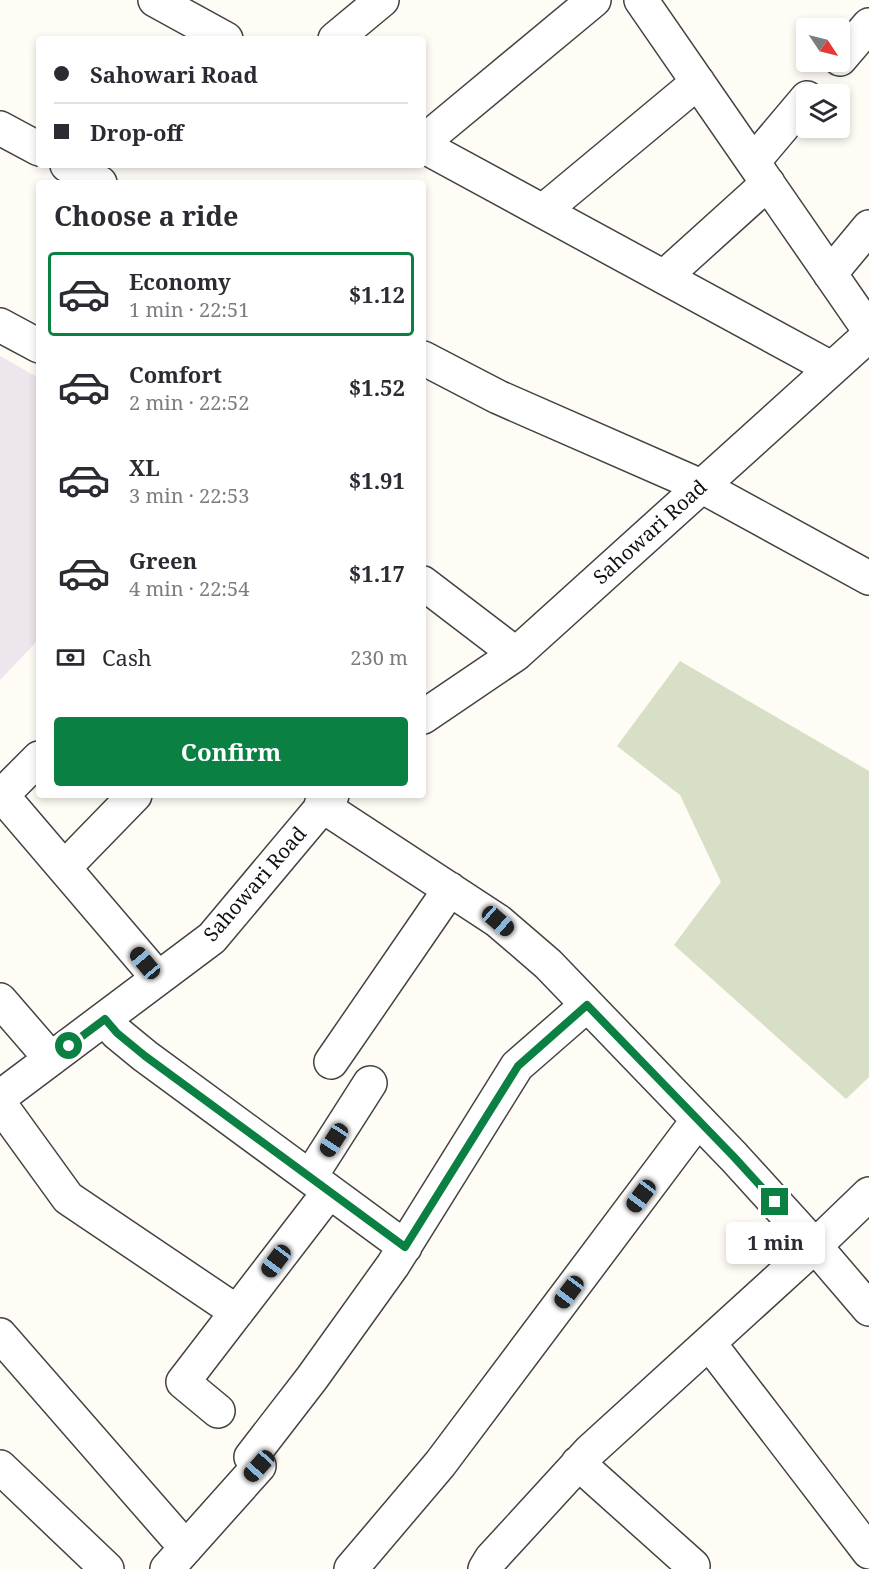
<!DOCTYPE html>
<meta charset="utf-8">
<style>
:root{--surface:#fff;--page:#f2f2f3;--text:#2b2b33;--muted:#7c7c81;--line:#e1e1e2;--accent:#0b8043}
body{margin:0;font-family:"Noto Serif",serif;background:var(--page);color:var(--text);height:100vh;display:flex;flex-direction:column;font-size:22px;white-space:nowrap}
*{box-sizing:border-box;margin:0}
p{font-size:20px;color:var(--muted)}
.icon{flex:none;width:33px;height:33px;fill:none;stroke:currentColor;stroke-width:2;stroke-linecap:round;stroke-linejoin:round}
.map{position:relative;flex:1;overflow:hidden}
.sheet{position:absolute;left:36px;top:180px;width:390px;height:618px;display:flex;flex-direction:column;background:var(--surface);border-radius:6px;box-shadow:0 3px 9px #0003}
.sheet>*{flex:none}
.top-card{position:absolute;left:36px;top:36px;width:390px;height:132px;border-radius:6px;box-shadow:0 3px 9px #0003;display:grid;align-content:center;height:132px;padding:0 18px;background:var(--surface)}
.needle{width:39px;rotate:125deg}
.buttons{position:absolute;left:796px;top:18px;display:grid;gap:12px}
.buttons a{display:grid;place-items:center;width:54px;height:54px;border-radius:6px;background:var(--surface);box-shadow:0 3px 9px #0003;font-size:30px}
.end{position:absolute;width:27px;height:27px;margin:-14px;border:8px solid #0b8043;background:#fff;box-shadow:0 0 0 3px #fff}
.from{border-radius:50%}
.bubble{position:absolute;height:42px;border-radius:6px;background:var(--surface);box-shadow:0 3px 9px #0003;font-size:20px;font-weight:700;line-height:42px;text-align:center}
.car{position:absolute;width:18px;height:36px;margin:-18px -9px;border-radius:8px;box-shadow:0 0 4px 2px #0007;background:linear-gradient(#222 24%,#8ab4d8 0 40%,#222 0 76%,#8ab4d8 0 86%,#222 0)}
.top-card b{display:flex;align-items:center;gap:21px;height:57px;font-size:22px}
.top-card b+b{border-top:2px solid var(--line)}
.top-card i{width:15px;height:15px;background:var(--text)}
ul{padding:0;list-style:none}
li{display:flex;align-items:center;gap:18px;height:84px;margin:0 12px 9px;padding:0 6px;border:3px solid transparent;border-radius:6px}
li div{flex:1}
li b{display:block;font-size:22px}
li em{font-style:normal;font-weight:700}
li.selected{border-color:var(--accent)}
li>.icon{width:54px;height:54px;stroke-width:1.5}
h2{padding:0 18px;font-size:27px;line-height:72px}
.pay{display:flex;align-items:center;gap:15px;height:66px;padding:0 18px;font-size:22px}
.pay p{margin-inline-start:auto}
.primary-button{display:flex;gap:12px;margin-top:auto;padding:12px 18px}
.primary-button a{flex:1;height:69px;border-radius:6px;background:var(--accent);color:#fff;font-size:24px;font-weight:700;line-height:69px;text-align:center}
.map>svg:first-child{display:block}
.industrial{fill:#ede6ed}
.cemetery{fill:#d7dfc6}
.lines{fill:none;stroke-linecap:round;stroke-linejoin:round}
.minor-casing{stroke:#434343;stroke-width:36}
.minor{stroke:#fff;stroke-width:33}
.route{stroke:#0b8043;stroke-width:8}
.labels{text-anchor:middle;stroke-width:6;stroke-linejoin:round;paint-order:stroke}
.street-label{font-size:20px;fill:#101010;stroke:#fff}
</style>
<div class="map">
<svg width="869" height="1569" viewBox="0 0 869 1569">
<rect width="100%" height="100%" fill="#fefcf5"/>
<path class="industrial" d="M0 356 39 378V639L0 680Z"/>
<path class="cemetery" d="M680 661 869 771V1077L846 1099 674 945 721 882 680 795 617 746Z"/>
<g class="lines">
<defs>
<path id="minor" d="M155 0 226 39
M641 0 869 330
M335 39 382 0
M840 59 869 25
M0 128 39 149
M423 142 594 0
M423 146 831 368
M753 162 807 98
M67 165 100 183
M543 211 698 82
M830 274 869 227
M664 277 768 183
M0 325 39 346
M423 358 498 397 701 486 869 578
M423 583 516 654
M423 717 516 654 869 335
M0 793 158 978
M2 795 39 758
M321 805 498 921 548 964 734 1157 815 1246 869 1309
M64 868 135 795
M0 1000 51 1059
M105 1019 117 1033 145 1056 405 1247
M331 1062 450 889
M0 1097 212 938 332 795
M0 1104 68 1198 237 1312
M310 1177 370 1083
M0 1335 186 1548
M709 1343 869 1552
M218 1411 183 1382 329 1192
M578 1463 693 1566 690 1569
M0 1467 107 1569
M167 1569 259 1466 251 1457 312 1378 393 1265 517 1066 587 1005
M351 1569 440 1464 698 1120
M485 1569 491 1559 590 1451 815 1246 869 1194"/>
</defs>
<use href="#minor" class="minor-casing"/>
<use href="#minor" class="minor"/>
</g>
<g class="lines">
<path class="route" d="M69 1046 105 1019 117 1033 145 1056 405 1247 518 1066 587 1005 734 1157 775 1202"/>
</g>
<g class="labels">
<g class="street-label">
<text transform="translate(650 532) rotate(-42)" y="7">Sahowari Road</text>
<text transform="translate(255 884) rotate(-49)" y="7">Sahowari Road</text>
</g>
</g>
</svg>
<div class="buttons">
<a><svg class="needle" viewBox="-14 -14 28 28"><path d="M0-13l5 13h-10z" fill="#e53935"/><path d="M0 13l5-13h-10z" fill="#7c7c81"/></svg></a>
<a><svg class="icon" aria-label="layers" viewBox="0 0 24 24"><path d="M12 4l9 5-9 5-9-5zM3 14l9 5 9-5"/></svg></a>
</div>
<i class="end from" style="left:69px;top:1046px"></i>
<i class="end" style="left:775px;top:1202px"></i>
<div class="bubble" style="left:726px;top:1222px;width:99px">1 min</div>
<i class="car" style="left:498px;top:921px;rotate:131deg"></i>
<i class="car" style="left:145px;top:963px;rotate:320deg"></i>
<i class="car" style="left:334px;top:1140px;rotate:213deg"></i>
<i class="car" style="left:641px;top:1196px;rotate:217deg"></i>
<i class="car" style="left:276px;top:1261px;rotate:217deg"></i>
<i class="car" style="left:569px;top:1292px;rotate:217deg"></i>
<i class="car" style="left:259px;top:1466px;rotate:222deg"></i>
<div class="top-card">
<b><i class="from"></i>Sahowari Road</b>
<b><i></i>Drop-off</b>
</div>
<section class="sheet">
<h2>Choose a ride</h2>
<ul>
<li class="selected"><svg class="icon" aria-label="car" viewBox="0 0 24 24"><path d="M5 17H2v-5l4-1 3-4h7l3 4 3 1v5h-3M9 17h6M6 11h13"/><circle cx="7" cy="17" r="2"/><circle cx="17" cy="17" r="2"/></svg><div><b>Economy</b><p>1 min · 22:51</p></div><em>$1.12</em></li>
<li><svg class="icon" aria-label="car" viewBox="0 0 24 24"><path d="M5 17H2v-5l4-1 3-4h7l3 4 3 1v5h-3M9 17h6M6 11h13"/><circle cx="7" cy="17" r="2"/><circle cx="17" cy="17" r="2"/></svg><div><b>Comfort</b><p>2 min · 22:52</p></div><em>$1.52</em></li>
<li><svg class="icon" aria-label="car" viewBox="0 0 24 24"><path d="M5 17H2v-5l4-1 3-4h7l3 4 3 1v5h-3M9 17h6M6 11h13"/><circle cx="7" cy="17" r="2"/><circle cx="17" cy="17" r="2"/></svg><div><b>XL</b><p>3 min · 22:53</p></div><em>$1.91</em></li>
<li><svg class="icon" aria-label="car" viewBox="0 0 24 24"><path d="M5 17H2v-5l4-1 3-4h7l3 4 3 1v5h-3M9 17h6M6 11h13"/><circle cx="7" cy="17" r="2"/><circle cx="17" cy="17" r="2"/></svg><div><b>Green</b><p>4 min · 22:54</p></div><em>$1.17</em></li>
</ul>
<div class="pay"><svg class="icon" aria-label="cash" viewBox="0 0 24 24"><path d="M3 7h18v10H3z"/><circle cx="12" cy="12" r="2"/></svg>Cash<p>230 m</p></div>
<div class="primary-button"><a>Confirm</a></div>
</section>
</div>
